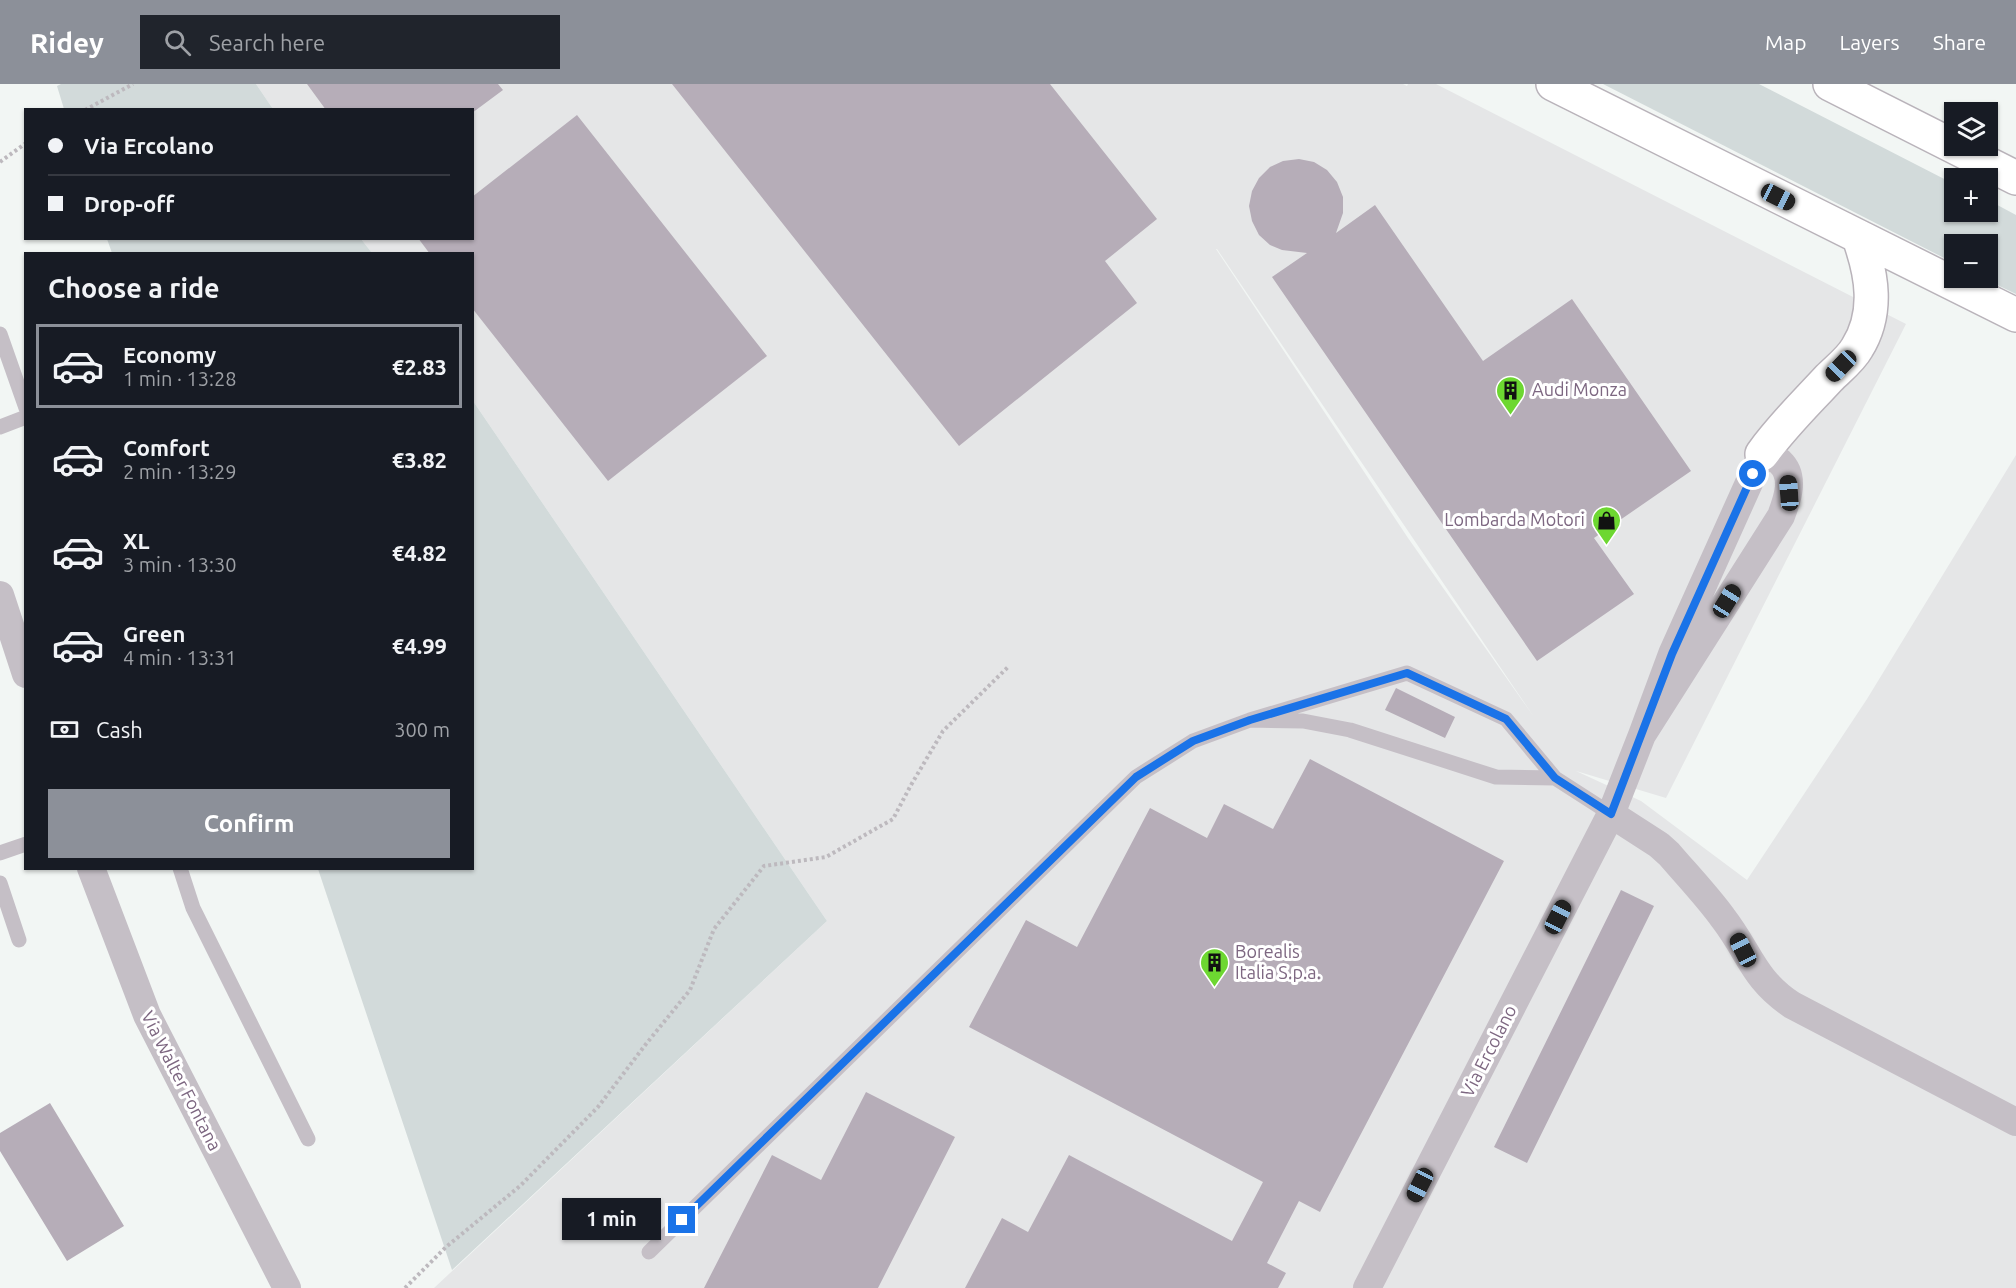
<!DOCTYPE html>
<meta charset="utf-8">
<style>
:root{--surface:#171b24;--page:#20242c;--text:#f1f3f6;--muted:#9ea1a6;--line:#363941;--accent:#8c9099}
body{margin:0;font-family:Ubuntu,sans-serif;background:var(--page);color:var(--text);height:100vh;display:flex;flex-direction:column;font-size:22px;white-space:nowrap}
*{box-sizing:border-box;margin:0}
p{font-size:20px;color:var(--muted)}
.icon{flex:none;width:33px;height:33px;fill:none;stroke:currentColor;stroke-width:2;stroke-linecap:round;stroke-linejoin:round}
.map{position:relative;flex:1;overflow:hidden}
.panel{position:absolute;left:24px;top:168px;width:450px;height:618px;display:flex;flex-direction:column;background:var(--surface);border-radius:0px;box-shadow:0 2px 4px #0004}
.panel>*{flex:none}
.top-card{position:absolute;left:24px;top:24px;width:450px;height:132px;border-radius:0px;box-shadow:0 2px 4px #0004;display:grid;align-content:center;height:132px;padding:0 24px;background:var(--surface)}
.tools{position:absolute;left:1944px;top:18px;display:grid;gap:12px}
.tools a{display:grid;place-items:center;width:54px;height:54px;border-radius:0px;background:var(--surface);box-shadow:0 2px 4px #0004;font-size:30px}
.end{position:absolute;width:27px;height:27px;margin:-14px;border:8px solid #1a73e8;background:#fff;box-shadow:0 0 0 3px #fff}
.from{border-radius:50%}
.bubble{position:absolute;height:42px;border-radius:0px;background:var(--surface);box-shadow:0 2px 4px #0004;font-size:20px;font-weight:700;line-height:42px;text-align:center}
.car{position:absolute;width:18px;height:36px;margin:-18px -9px;border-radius:8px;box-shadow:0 0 4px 2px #0007;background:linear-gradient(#222 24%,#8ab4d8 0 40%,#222 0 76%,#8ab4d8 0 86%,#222 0)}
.top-card b{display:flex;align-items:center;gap:21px;height:57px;font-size:22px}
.top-card b+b{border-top:2px solid var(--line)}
.top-card i{width:15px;height:15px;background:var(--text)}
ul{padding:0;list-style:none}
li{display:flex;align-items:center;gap:18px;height:84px;margin:0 12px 9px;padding:0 12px;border:3px solid transparent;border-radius:0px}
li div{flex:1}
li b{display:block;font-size:22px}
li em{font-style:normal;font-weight:700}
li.active{border-color:var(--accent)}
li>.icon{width:54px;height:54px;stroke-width:1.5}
h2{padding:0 24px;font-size:27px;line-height:72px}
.pay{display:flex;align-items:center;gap:15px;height:66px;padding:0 24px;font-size:22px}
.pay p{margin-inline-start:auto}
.button{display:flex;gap:12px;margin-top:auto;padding:12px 24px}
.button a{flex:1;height:69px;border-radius:0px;background:var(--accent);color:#fff;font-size:24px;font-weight:700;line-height:69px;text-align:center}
header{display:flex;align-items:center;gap:36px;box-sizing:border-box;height:84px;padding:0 30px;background:var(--accent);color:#fff}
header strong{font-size:28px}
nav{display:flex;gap:33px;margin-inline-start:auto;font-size:21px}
.search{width:420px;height:54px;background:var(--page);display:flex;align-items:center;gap:15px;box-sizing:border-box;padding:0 21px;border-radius:0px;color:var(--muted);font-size:22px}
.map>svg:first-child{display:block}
.built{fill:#e5e6e7;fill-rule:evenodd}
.green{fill:#d2dada}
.building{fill:#b6adb8}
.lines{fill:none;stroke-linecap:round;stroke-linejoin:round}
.primary-casing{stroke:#b9b3ba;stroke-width:36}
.path{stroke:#bdb9be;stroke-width:4;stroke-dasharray:3 3;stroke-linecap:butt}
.service{stroke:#c5bfc6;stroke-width:15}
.minor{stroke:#c5bfc6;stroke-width:28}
.primary{stroke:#fff;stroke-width:33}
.route{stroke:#1a73e8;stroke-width:8}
.labels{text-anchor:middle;stroke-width:6;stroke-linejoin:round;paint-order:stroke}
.poi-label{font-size:18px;fill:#7d6781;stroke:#fff;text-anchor:start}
.street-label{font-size:18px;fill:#7d6781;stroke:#fff}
</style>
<header>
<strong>Ridey</strong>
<div class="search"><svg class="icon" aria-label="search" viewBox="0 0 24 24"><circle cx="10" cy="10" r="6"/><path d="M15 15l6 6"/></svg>Search here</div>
<nav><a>Map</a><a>Layers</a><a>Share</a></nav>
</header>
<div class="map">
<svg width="2016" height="1204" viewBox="0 0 2016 1204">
<rect width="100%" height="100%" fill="#f2f6f4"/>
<path class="built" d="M256 0H1403L1407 2 1408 0H1436L1906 240 1666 714 1576 687 1641 717 1747 796 1867 615 2016 371V1204H434L827 837 473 317 472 170 372 169 361 155 472 154V26L273 25ZM1216 165H1217L1534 633 1408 454Z"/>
<path class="green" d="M61 0H256L273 25H64L57 2Z
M1603 0H1759L1954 100V128H1988V116L2016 131V210L1983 194H1988V160H1954V179Z
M107 155H361L372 169H112Z
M473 317 827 837 452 1186 318 785 472 784Z"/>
<path class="building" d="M307 0H498L503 6 472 29V26H326Z
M672 0H1050L1157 135 1105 177 1137 219 959 362Z
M577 31 767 272 608 397 472 224V170H430L418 154H472V113Z
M1299 75 1314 78 1327 86 1337 98 1343 113V129L1336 149 1375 121 1483 277 1572 215 1691 387 1594 454 1634 510 1537 577 1272 193 1307 169 1282 166 1270 161 1259 151 1252 137 1249 122 1252 107 1259 94 1270 83 1283 77Z
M1396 604 1455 633 1445 654 1385 626Z
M1310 675 1504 777 1320 1128 1299 1117 1267 1179 1286 1189 1278 1204H965L1002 1134 1028 1148 1069 1071 1232 1157 1263 1098 969 943 1026 836 1077 863 1150 724 1207 754 1224 720 1273 745Z
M1621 806 1654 822 1527 1079 1494 1063Z
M866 1008 955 1053 878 1204H704L772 1071 821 1096Z
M50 1019 124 1142 67 1177 0 1067V1049Z"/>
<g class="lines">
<defs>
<path id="primary" d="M1553 0 2016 231
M1830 0 2016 94
M1762 370C1782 342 1806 319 1829 294 1838 285 1851 275 1857 264 1879 229 1872 190 1859 154"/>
</defs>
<use href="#primary" class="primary-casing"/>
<path class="path" d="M85 26 133 0
M0 78 26 59
M405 1204 446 1163 520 1102 598 1023 646 960 690 906 714 845 764 782 826 773 893 735 911 701 943 647 1009 582"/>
<path class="service" d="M0 250 26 324
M0 343 26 333
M1555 694 1496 693 1350 646 1303 637 1250 636 1407 589 1506 635 1555 694 1611 730
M0 769 26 760
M180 784 193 824 308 1055
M0 799 19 856
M649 1168 1136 693 1193 657 1250 636"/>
<path class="minor" d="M1762 370C1767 372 1775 374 1780 378 1796 393 1787 416 1781 432L1642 651 1672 570Z
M0 511 26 590
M1611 730 1659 761 1669 770C1687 791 1707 812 1723 834 1750 869 1753 895 1792 921L2016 1038
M91 784 147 931 287 1204
M1367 1204 1611 730 1642 651"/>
<use href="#primary" class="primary"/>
</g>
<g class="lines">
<path class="route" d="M682 1136 1136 693 1193 657 1250 636 1407 589 1506 635 1555 694 1611 730 1672 570 1753 390"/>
</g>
<defs>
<symbol id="building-pin" viewBox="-11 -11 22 30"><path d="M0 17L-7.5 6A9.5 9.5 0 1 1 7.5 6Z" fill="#6dd731" stroke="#fff"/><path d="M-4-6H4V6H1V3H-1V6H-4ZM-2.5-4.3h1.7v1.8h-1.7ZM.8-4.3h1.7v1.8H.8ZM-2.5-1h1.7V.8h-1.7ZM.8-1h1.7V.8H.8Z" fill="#111"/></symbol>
<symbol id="shop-pin" viewBox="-11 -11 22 30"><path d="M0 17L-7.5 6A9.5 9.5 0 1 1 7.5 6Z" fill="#6dd731" stroke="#fff"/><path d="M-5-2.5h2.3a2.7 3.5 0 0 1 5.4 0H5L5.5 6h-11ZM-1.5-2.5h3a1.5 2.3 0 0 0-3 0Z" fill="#111"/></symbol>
</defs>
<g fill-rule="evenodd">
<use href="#building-pin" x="1494" y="290" width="33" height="45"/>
<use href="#shop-pin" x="1590" y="420" width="33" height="45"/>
<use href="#building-pin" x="1198" y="862" width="33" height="45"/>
</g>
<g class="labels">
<g class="poi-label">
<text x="1532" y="312">Audi Monza</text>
<text x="1585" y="442" text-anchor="end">Lombarda Motori</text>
<text x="1235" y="874">Borealis<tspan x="1235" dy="21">Italia S.p.a.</tspan></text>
</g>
<g class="street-label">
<text transform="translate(1489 967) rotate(-63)" y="6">Via Ercolano</text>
<text transform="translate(181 997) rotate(63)" y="6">Via Walter Fontana</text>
</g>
</g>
</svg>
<div class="tools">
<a><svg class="icon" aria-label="layers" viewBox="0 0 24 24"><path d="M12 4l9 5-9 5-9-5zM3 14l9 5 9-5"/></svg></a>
<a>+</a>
<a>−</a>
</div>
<i class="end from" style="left:1753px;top:390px"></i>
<i class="end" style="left:682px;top:1136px"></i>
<div class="bubble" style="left:562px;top:1114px;width:99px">1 min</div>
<i class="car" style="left:1778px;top:113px;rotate:117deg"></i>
<i class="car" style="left:1841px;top:282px;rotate:224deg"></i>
<i class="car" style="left:1789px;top:409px;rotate:356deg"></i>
<i class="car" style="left:1727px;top:517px;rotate:32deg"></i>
<i class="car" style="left:1558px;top:833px;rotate:27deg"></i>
<i class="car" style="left:1743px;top:866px;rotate:333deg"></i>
<i class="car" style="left:1420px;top:1101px;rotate:207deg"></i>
<div class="top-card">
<b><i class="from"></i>Via Ercolano</b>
<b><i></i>Drop-off</b>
</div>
<section class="panel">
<h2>Choose a ride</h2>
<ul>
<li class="active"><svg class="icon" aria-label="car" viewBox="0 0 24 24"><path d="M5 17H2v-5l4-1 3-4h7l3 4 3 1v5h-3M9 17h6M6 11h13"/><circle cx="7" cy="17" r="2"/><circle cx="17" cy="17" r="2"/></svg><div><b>Economy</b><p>1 min · 13:28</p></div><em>€2.83</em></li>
<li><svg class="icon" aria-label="car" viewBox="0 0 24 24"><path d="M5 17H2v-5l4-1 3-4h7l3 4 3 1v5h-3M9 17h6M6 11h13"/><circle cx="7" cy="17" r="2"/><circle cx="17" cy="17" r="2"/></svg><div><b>Comfort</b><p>2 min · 13:29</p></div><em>€3.82</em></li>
<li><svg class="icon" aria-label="car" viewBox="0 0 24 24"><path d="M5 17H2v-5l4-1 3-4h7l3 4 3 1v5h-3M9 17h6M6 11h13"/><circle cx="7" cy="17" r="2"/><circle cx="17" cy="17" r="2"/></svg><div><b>XL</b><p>3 min · 13:30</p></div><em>€4.82</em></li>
<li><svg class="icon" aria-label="car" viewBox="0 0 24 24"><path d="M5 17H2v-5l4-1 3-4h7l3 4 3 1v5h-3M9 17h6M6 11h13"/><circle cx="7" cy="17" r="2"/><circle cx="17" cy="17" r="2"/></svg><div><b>Green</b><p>4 min · 13:31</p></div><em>€4.99</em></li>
</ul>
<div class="pay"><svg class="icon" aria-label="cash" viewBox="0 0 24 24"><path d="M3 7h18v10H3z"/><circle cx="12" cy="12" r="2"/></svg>Cash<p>300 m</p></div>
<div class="button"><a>Confirm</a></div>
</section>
</div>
